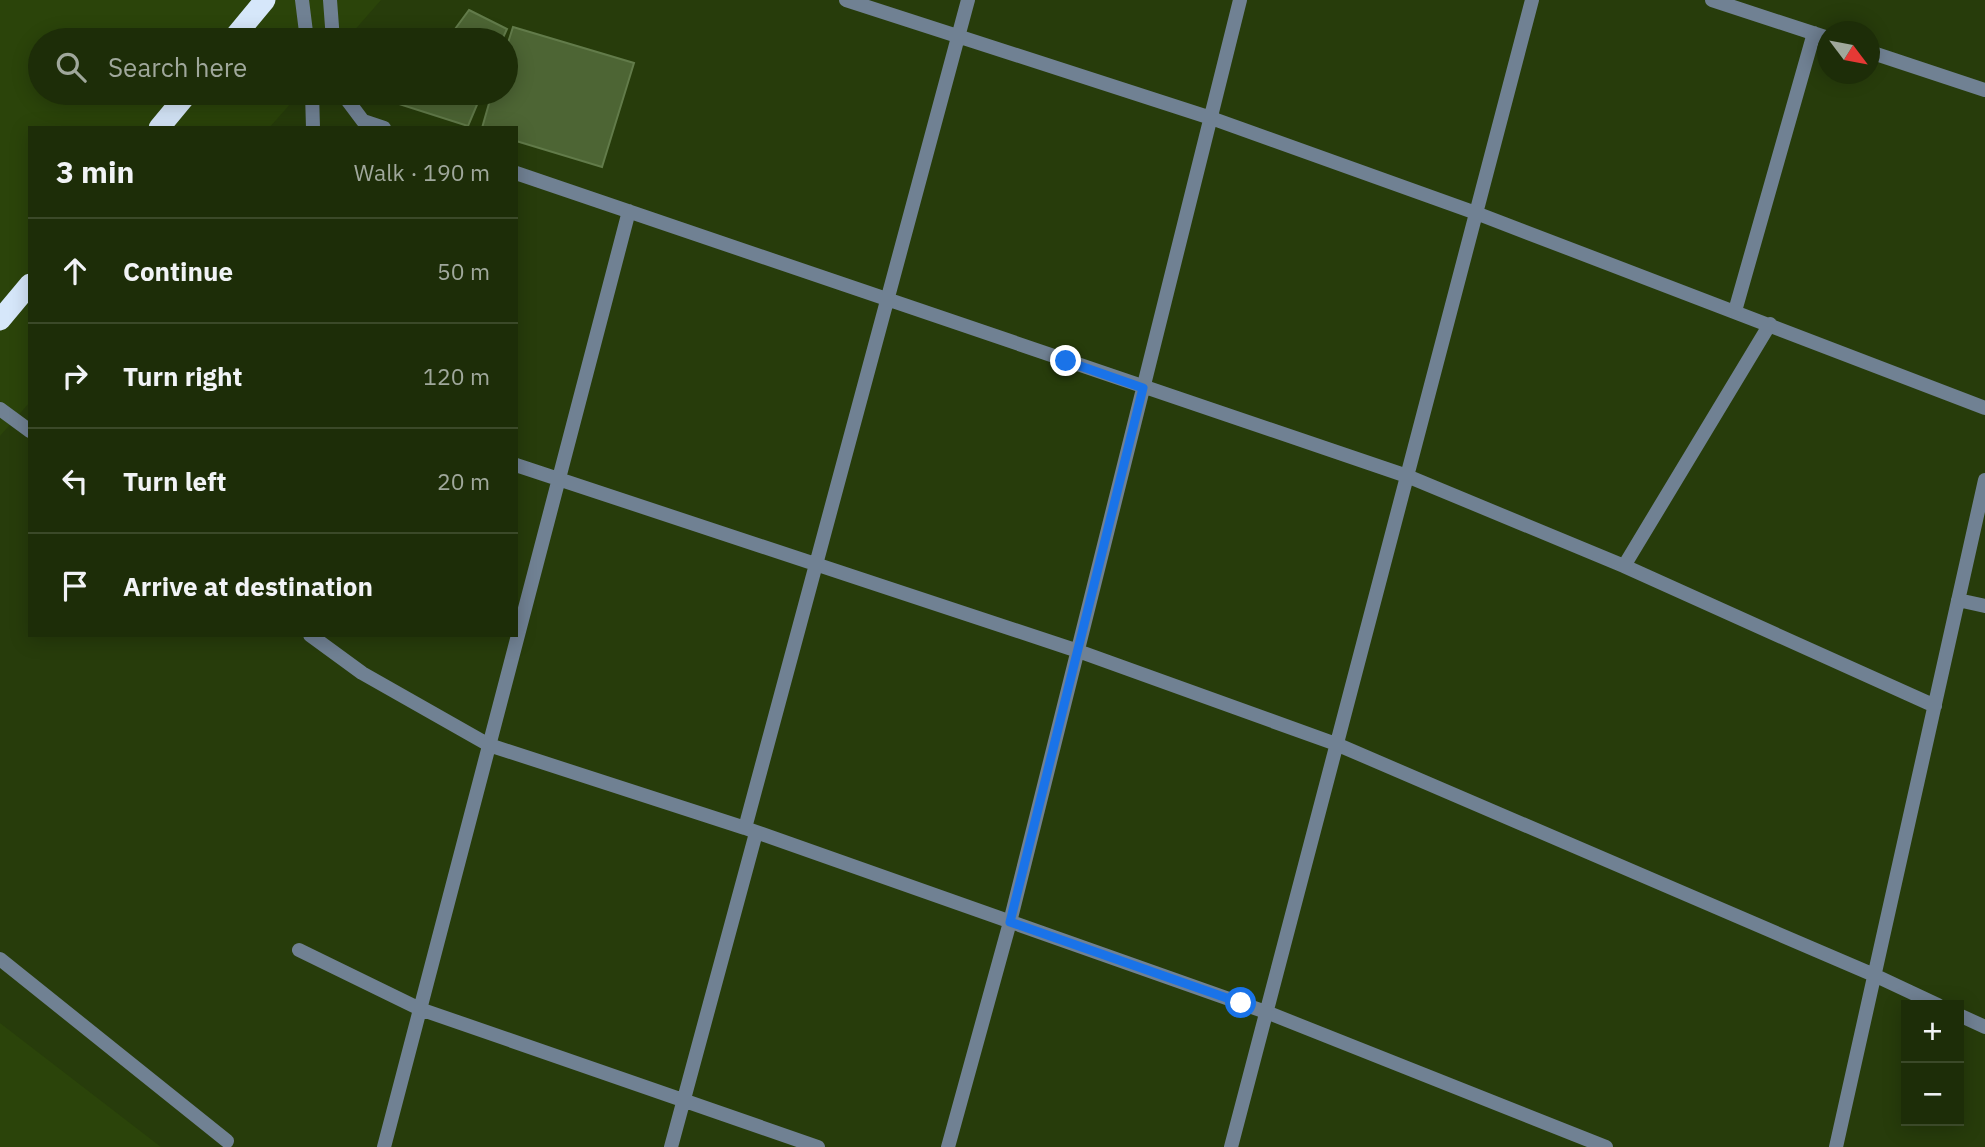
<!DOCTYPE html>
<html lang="en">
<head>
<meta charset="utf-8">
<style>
  :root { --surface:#1d2d08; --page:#253512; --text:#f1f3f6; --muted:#a0a89c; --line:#3b4929 }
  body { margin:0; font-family:"IBM Plex Sans",sans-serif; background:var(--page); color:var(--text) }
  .controls { position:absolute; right:21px; bottom:21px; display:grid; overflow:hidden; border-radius:0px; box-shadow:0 4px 18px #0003 }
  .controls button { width:63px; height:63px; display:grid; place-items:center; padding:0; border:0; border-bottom:2px solid var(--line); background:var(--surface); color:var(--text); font:35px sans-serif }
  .compass { position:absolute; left:1817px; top:21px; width:63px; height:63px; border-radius:50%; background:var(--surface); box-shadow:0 4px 18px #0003; rotate:122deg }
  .stop { position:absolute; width:21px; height:21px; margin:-16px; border:5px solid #1a73e8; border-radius:50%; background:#fff }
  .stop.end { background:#1a73e8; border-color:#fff; box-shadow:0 2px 7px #0008 }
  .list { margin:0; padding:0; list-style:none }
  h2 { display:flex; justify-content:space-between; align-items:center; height:91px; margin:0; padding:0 28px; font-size:30px }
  h2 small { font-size:23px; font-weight:400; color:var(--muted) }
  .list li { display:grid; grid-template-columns:46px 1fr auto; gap:21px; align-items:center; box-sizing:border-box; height:105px; padding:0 28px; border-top:2px solid var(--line) }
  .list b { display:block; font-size:26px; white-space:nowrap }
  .list em { font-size:23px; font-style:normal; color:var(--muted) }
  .icon { flex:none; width:38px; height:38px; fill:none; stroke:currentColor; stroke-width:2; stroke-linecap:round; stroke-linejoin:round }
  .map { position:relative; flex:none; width:1985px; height:1147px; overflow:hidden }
  .search { position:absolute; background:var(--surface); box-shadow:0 4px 18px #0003; left:28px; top:28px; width:490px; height:77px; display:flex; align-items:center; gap:18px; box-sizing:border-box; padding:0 24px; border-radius:38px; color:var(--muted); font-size:26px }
  .panel { position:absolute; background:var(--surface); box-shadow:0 4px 18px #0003; left:28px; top:126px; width:490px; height:511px; border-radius:0px }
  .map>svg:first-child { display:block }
</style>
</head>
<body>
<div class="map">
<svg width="1985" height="1147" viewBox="0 0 1985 1147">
  <rect width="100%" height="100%" fill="#273c0b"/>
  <path fill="#2b440a" d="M0,0H381L346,40H40V93H300L269,128H30V402L0,436Z
    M0,1023L161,1147H0Z"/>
  <path fill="#4d6534" stroke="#627b4a" stroke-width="2" d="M469,10L507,29L502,40H447Z
    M513,27L634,63L602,167L516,141V128H482L492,93H506V49Z
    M407,93H482L468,126L399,104Z"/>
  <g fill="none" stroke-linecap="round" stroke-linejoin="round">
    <path stroke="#708193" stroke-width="14" d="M302,0L307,40
      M312,93L313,128"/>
    <path stroke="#708193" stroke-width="14" d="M330,0L333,40
      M846,0L1211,118L1476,213L1985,408
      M1712,0L1828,38
      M1870,52L1985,90
      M342,93L363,121L384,128
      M516,173L1407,476L1624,566L1935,706
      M1735,311L1814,33
      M0,409L30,431
      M516,465L1078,651L1336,744L1874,975L1938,1005
      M1624,566L1770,324
      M1958,600L1985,606
      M310,635L362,673L489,745L745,828L1266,1012L1606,1147
      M745,828L968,0
      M299,950L420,1009L818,1147
      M0,959L227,1141
      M1959,1015L1985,1027
      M384,1147L629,211
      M671,1147L756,833
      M948,1147L1010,922L1240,0
      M1231,1147L1532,0
      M1836,1147L1985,480"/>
    <path stroke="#d6e7fa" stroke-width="21" d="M232,40L265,0
      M159,128L188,93
      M0,320L30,284"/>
  </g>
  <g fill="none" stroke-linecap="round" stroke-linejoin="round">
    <path stroke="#1a73e8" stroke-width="9" d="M1066,361L1143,388L1010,922L1241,1003"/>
  </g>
</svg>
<div class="controls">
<button>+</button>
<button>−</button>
</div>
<svg class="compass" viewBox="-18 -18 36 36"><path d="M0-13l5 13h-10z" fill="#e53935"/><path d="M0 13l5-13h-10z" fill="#a0a89c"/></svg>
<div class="stop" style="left:1241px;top:1003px"></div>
<div class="stop end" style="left:1066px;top:361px"></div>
<div class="search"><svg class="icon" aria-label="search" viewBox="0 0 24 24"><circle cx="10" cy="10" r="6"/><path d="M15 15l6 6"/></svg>Search here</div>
<section class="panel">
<h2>3 min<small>Walk · 190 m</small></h2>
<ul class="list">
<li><svg class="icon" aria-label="ahead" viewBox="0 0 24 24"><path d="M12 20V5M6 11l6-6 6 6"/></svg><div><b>Continue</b></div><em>50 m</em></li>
<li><svg class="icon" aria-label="right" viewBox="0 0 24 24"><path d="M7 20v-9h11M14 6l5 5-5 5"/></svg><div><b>Turn right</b></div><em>120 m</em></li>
<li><svg class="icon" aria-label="left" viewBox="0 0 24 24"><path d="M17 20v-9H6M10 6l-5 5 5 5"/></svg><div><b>Turn left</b></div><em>20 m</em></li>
<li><svg class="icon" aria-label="arrive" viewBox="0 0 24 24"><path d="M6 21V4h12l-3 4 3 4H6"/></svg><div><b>Arrive at destination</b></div></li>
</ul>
</section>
</div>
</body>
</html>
